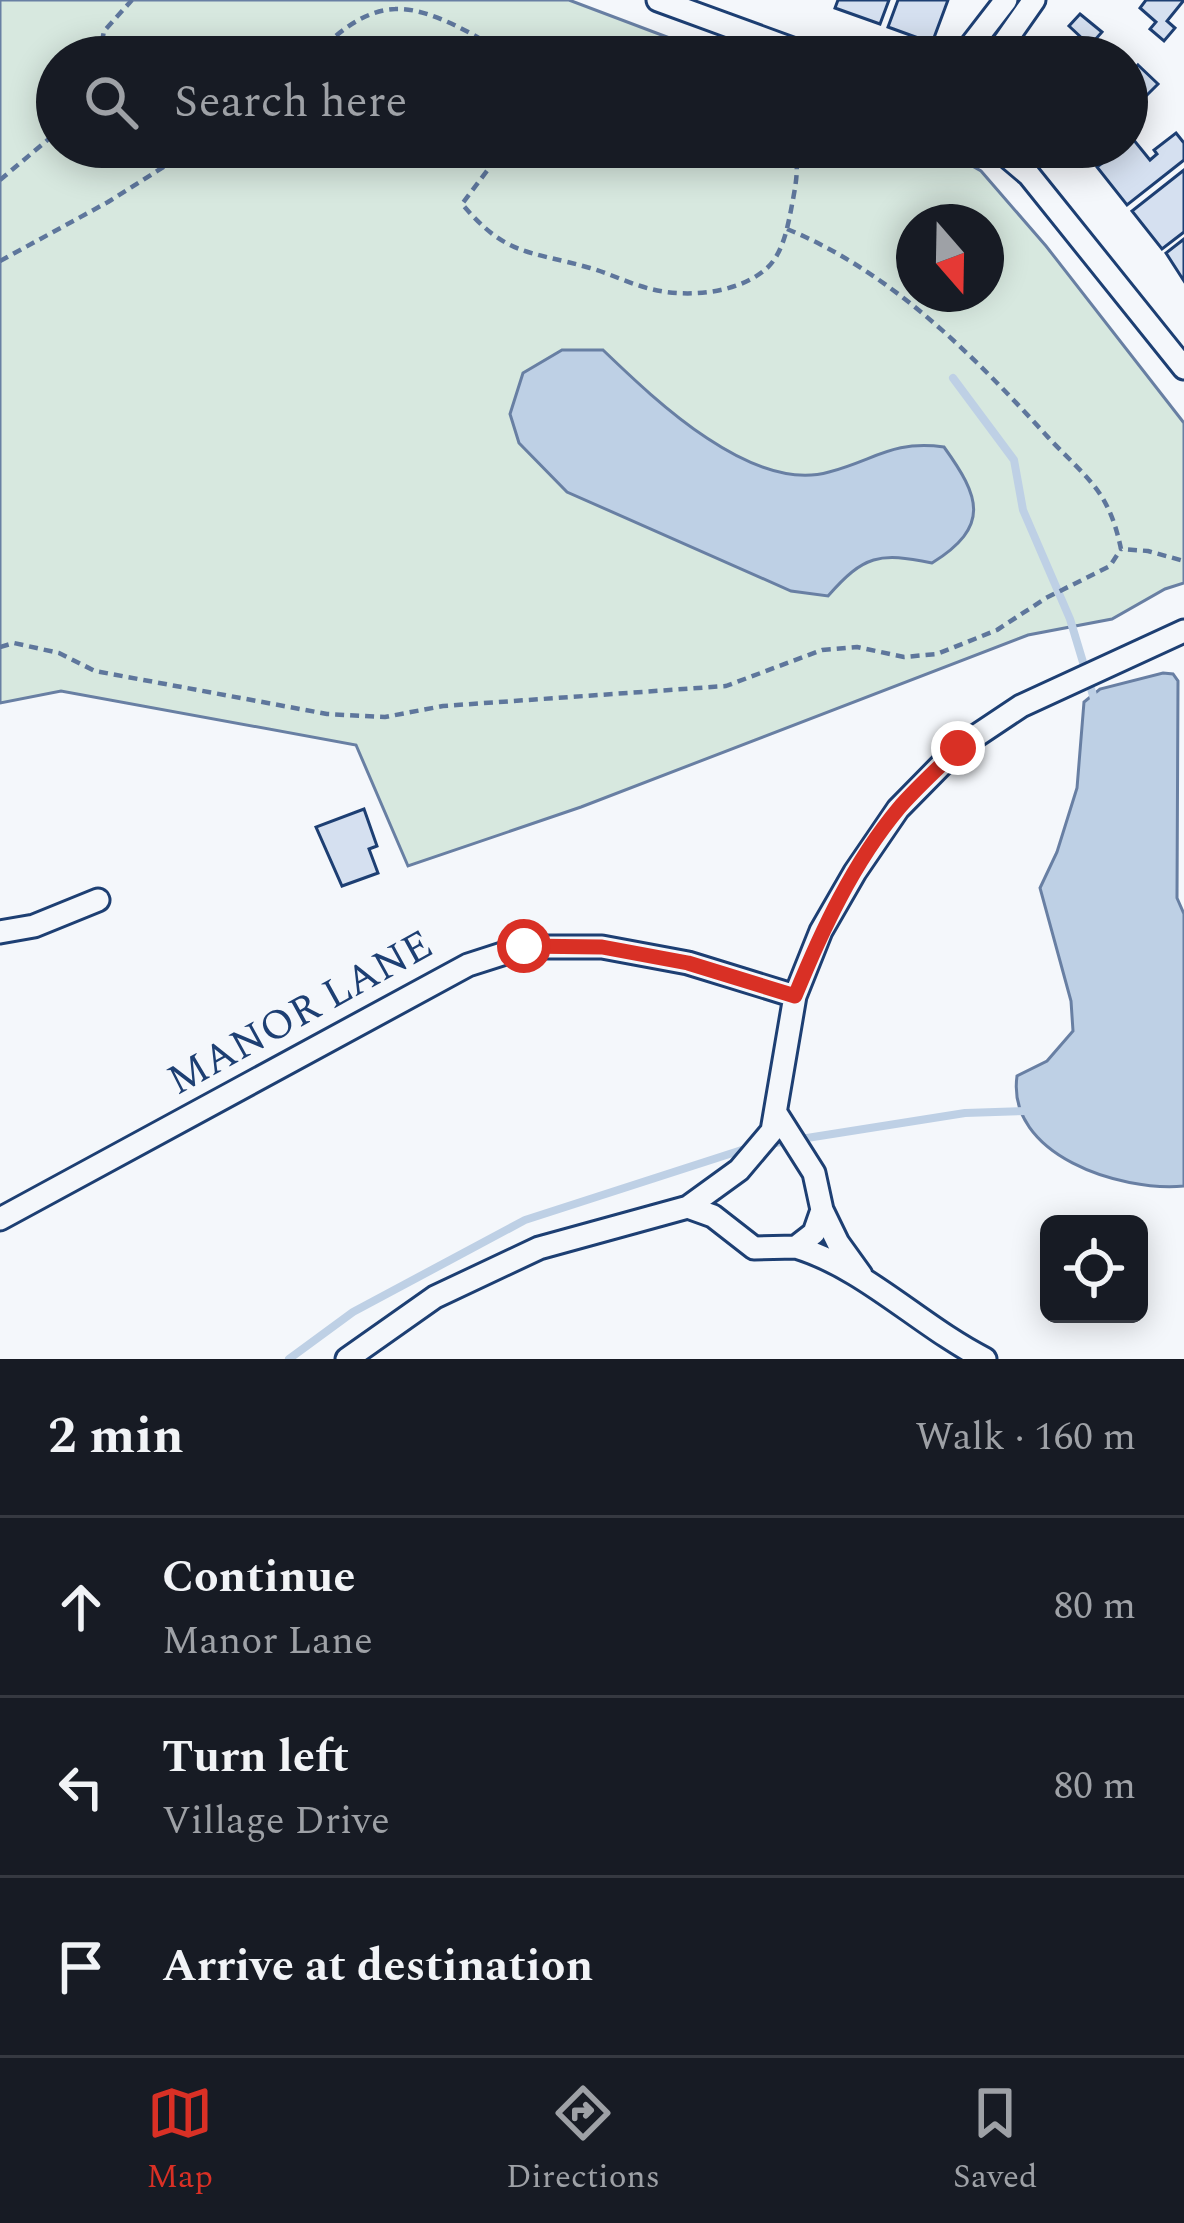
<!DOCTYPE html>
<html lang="en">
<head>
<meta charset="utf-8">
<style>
  :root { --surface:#171b24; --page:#242831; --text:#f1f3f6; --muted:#9ea1a6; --line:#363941; --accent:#d93025 }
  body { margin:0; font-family:Spectral,serif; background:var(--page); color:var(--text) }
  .controls { position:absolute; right:36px; bottom:36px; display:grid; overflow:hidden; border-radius:18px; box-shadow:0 6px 30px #0003 }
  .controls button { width:108px; height:108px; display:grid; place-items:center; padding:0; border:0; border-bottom:3px solid var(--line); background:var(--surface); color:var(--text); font:60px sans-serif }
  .compass { position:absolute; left:896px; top:204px; width:108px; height:108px; border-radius:50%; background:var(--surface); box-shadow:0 6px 30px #0003; rotate:160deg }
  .stop { position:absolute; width:36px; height:36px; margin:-27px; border:9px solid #d93025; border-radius:50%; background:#fff }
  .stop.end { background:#d93025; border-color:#fff; box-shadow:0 3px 12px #0008 }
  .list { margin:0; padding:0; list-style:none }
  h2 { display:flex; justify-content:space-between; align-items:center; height:156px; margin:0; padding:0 48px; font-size:51px }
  h2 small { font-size:39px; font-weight:400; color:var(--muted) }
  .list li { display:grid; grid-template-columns:78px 1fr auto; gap:36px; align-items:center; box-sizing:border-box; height:180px; padding:0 48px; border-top:3px solid var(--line) }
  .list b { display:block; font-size:45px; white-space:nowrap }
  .list p { margin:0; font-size:39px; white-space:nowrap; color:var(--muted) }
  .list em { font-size:39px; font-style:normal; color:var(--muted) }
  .icon { flex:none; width:66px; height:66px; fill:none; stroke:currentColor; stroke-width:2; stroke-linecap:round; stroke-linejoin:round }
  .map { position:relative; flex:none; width:1184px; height:1359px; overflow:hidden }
  .search { position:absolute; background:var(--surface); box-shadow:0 6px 30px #0003; left:36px; right:36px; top:36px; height:132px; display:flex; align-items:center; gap:30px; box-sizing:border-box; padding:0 42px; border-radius:66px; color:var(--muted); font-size:45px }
  .sheet { height:696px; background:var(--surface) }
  nav { display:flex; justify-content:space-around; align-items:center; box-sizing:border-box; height:168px; border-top:3px solid var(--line); background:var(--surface); font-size:33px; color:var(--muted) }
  nav a { display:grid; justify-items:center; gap:6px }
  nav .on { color:var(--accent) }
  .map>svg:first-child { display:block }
</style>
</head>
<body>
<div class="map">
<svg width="1184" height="1359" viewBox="0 0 1184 1359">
  <rect width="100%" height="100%" fill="#f4f7fb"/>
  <path fill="#d7e8df" stroke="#687fa3" stroke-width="3" fill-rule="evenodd" d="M0,0H569L720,57H57V147H939L981,171L1046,246L1184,423V583L1165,589L1112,619L1028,635L581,807L408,866L356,745L61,691L0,703ZM914,222H986V294H914Z"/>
  <path fill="#bed0e5" stroke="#687fa3" stroke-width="3" d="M562,350H603C654,399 752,494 829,472C875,460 892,440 944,447C980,497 991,526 932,563C879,552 864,555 828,596L791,591L567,492L519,443L510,414L523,373Z
    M1163,673L1173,674L1178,681L1177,898L1184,914V1186C1120,1192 1006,1155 1017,1076L1047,1061L1073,1031L1071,1001L1040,888L1057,852L1077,788L1084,702L1100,689Z"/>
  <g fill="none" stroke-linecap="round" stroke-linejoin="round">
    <path stroke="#bed0e5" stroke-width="8" d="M953,378L1014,460L1023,510L1070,619L1095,702
      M769,1144L965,1113L1027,1111
      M289,1359L353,1312L525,1220L748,1148"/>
  </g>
  <path fill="#d5e0f0" stroke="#1d3f73" stroke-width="3" d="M838,0H889L880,24L835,8Z
    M898,0H948L932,43L888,27Z
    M1146,0H1184L1167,21L1175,28L1164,41L1150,29L1156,22L1140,8Z
    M1080,14L1102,32L1094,41L1109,57H1070L1085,41L1069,26Z
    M1052,44L1067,57H1040Z
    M1138,65L1158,84L1147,95L1133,82L1127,89V71L1130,74Z
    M1176,133L1184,143V160L1127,205L1097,167L1133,139L1150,160L1157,154L1154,150Z
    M1184,170V232L1162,249L1132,211Z
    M1184,239V281L1166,253Z
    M364,809L377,846L369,849L378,873L342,886L316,827Z"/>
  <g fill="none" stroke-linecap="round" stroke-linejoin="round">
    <g stroke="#1d3f73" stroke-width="27">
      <path id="minor" d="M658,0L814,57
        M962,57L1006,0
        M994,57L1034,0
        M996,147L1029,175L1184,368
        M0,932L34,926L98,900
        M688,1207L713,1216L754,1248L796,1247L814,1233L822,1210L814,1173L776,1113
        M822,1210L838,1243L861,1275
        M0,1219L468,965L524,947H602L688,963L795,996
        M796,1247C865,1268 920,1326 985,1359
        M347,1359L435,1297L539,1248L688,1207L739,1170L772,1131L795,996L821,931L855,872L898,809L958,748L1021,706L1184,631"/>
    </g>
    <path stroke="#5e769c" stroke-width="4.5" stroke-dasharray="9 6" stroke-linecap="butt" d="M99,57L104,31L132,0
      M315,57C333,35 364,10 395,9C430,7 481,38 509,57
      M505,147L462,204C507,257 528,250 590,268C611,274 630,284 651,289C686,298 737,294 766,269C782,255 787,230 791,210C795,188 800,169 794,147
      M0,180L57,132
      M787,229C890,271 973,355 1046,435C1064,455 1088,475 1102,497C1112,514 1117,530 1121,549L1148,551L1184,561
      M0,261L108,202L195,147
      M0,647L14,643L59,653L95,671L327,714L385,717L443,706L726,686L822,650L857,647L904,657L937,654L997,630L1046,598L1110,566L1121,549"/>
    <use href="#minor" stroke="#f4f7fb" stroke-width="21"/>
  </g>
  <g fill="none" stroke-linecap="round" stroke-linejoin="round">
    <path stroke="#d93025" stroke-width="15" d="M524,946L602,947L688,963L795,996C822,930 853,863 899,808C917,787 939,768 958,748"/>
  </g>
  <g text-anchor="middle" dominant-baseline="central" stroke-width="9" stroke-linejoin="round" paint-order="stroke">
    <g font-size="42" fill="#1d3f73" stroke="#f4f7fb">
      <text transform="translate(300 1013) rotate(-29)">MANOR LANE</text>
    </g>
  </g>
</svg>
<div class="controls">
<button><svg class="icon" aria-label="locate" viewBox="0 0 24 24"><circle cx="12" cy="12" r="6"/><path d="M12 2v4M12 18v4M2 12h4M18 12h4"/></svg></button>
</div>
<svg class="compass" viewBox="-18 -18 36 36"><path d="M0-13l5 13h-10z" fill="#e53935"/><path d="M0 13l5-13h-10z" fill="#9ea1a6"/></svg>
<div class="stop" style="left:524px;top:946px"></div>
<div class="stop end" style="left:958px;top:748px"></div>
<div class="search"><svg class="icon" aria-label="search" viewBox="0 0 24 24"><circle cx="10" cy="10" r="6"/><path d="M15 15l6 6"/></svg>Search here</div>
</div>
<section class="sheet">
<h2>2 min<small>Walk · 160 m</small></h2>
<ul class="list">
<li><svg class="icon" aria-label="ahead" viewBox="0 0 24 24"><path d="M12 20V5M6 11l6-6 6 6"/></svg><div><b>Continue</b><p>Manor Lane</p></div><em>80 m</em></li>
<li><svg class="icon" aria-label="left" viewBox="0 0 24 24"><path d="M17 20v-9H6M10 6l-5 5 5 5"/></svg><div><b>Turn left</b><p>Village Drive</p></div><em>80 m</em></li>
<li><svg class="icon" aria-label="arrive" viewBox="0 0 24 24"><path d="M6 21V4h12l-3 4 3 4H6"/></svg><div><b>Arrive at destination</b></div></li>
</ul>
</section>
<nav>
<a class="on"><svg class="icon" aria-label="map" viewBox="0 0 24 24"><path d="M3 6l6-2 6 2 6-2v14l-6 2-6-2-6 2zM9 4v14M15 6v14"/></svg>Map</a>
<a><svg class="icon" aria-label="directions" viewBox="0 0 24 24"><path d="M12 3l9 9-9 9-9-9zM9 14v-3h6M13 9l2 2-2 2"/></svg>Directions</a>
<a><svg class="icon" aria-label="saved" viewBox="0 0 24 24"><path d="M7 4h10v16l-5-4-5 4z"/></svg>Saved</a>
</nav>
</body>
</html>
